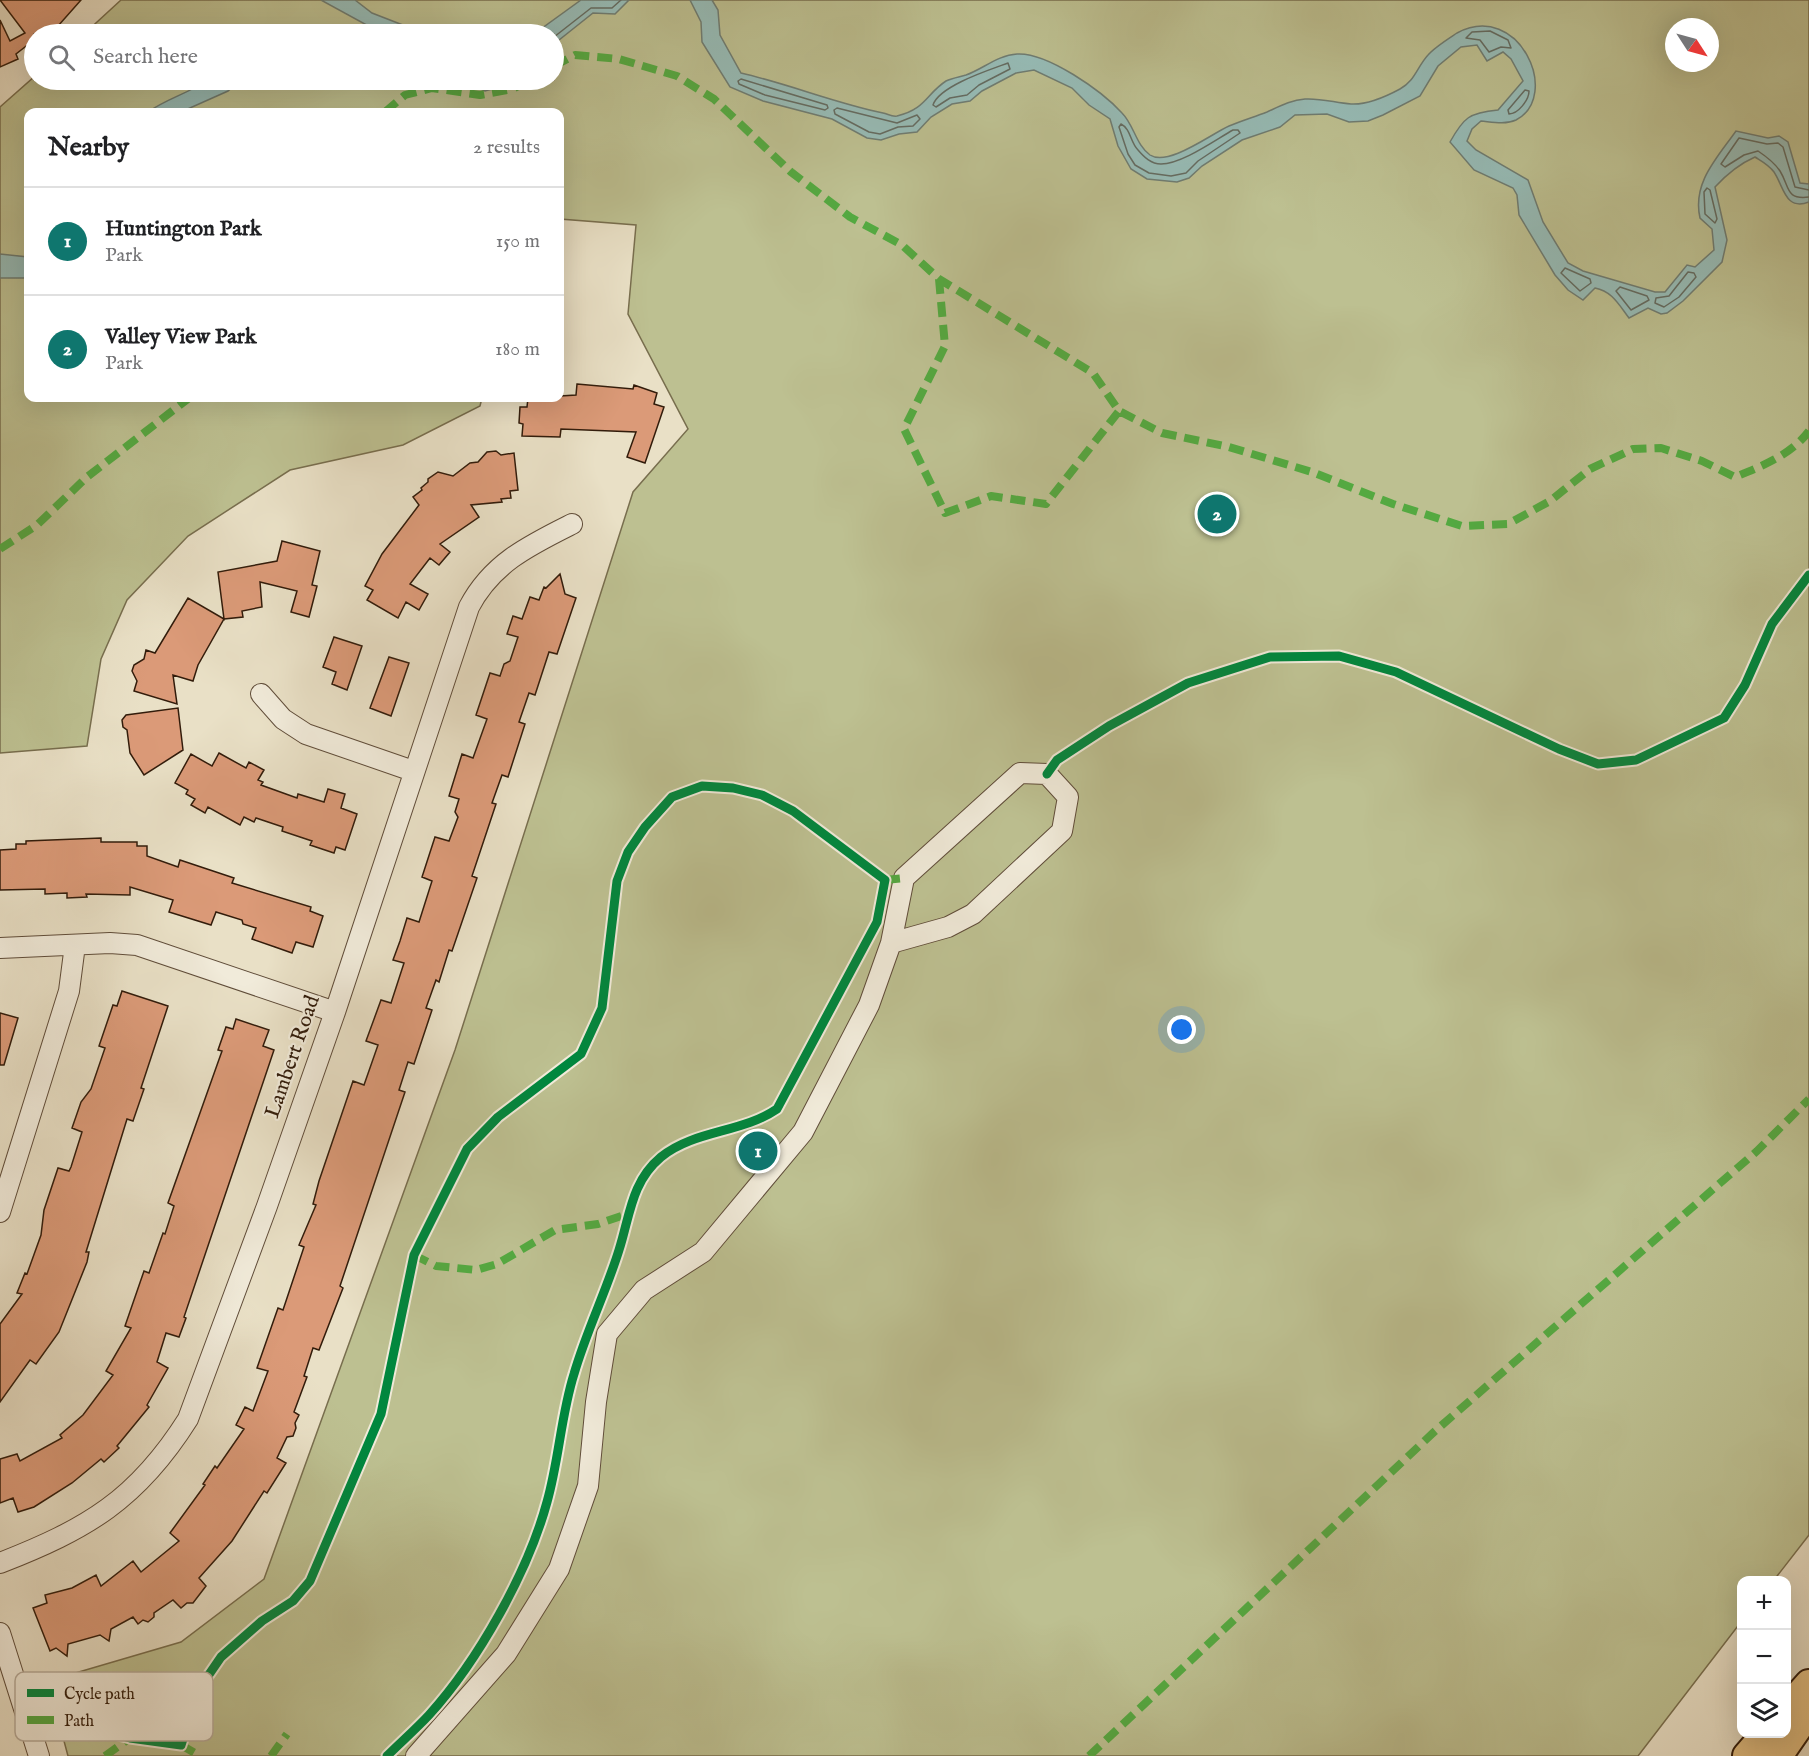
<!DOCTYPE html>
<html lang="en">
<head>
<meta charset="utf-8">
<style>
  :root { --surface:#fff; --page:#f2f2f2; --text:#202124; --muted:#757577; --line:#e0e0e0; --accent:#0f766e }
  body { margin:0; font-family:"IM FELL English",serif; background:var(--page); color:var(--text) }
  .controls { position:absolute; right:18px; bottom:18px; display:grid; overflow:hidden; border-radius:12px; box-shadow:0 6px 24px #0002 }
  .controls button { width:54px; height:54px; display:grid; place-items:center; padding:0; border:0; border-bottom:2px solid var(--line); background:var(--surface); color:var(--text); font:30px sans-serif }
  .compass { position:absolute; left:1665px; top:18px; width:54px; height:54px; border-radius:50%; background:var(--surface); box-shadow:0 6px 24px #0002; rotate:126deg }
  .you { position:absolute; left:1182px; top:1030px; width:21px; height:21px; margin:-15px; border:4px solid #fff; border-radius:50%; background:#1a73e8; box-shadow:0 0 0 9px #1a73e833 }
  .badge { display:grid; place-items:center; width:39px; height:39px; border-radius:50%; background:var(--accent); color:#fff; font-size:20px; font-weight:700 }
  .pin { position:absolute; translate:-50% -50%; border:3px solid #fff; box-shadow:0 2px 6px #0006 }
  .list { margin:0; padding:0; list-style:none }
  h2 { display:flex; justify-content:space-between; align-items:center; height:78px; margin:0; padding:0 24px; font-size:26px }
  h2 small { font-size:20px; font-weight:400; color:var(--muted) }
  .list li { display:grid; grid-template-columns:39px 1fr auto; gap:18px; align-items:center; box-sizing:border-box; height:108px; padding:0 24px; border-top:2px solid var(--line) }
  .list b { display:block; font-size:22px; white-space:nowrap }
  .list p { margin:0; font-size:20px; white-space:nowrap; color:var(--muted) }
  .list em { font-size:20px; font-style:normal; color:var(--muted) }
  .icon { flex:none; width:33px; height:33px; fill:none; stroke:currentColor; stroke-width:2; stroke-linecap:round; stroke-linejoin:round }
  .map { position:relative; flex:none; width:1809px; height:1756px; overflow:hidden }
  .search { position:absolute; background:var(--surface); box-shadow:0 6px 24px #0002; left:24px; top:24px; width:540px; height:66px; display:flex; align-items:center; gap:15px; box-sizing:border-box; padding:0 21px; border-radius:33px; color:var(--muted); font-size:22px }
  .panel { position:absolute; background:var(--surface); box-shadow:0 6px 24px #0002; left:24px; top:108px; width:540px; height:294px; border-radius:12px }
  .map>svg:first-child { display:block }
</style>
</head>
<body>
<div class="map">
<svg width="1809" height="1756" viewBox="0 0 1809 1756">
  <rect width="100%" height="100%" fill="#e9e0c6"/>
  <filter id="stains"><feTurbulence type="fractalNoise" baseFrequency=".00333" numOctaves="4"/><feColorMatrix values="0 0 0 0 .2 0 0 0 0 .09 0 0 0 0 .02 0 0 0 .5 -.17"/></filter>
  <radialGradient id="worn" r=".72"><stop offset=".6" stop-color="#630" stop-opacity="0"/><stop offset="1" stop-color="#630" stop-opacity=".3"/></radialGradient>
  <path fill="#bdc091" stroke="#786e4e" stroke-width="1.5" fill-rule="evenodd" d="M121,0H1809V1535L1774,1580H1742L1741,1622L1638,1756H68L48,1681L181,1642L264,1579L455,1050L633,492L688,429L628,314L636,225L560,219V112H28V398H482L480,406L403,445L290,470L188,536L127,600L101,659L87,746L0,753V107L34,77V80H554V34H84ZM1674,27H1710V63H1674Z"/>
  <path fill="#97bdb8" stroke="#6f7d73" stroke-width="1.5" d="M321,0H355L372,13L426,34H383Z
    M581,0H629L615,14L593,13L554,44V34H534Z
    M690,0H712L718,10L720,35L741,73C789,84 835,103 883,113C888,114 892,117 897,116C926,109 926,94 946,81C952,78 959,77 966,75C983,69 998,55 1017,54C1047,52 1102,91 1122,113C1134,125 1136,145 1150,155C1168,167 1211,134 1229,126C1241,121 1254,117 1267,112C1280,106 1291,100 1305,99C1321,98 1336,103 1351,104C1366,105 1387,96 1400,89C1415,81 1417,67 1428,55C1435,47 1448,39 1457,33C1519,0 1562,96 1516,120C1505,125 1492,122 1481,121L1472,129L1467,141L1476,150L1528,180L1543,222L1568,263L1583,271L1655,292H1665L1687,265L1695,267L1714,250L1712,229L1700,218C1692,183 1717,158 1736,131L1768,138L1779,136L1788,142L1800,183L1809,184V202C1785,211 1784,187 1774,172C1769,165 1763,162 1755,157C1739,164 1727,174 1715,187L1727,240L1722,262L1683,301L1667,313L1661,314L1648,308L1629,318C1619,305 1612,291 1595,288L1583,300L1568,290L1555,275L1519,215L1517,195L1513,188L1474,170L1450,142C1464,117 1469,113 1498,110L1523,81L1511,59L1503,52L1487,61L1477,45L1461,47L1438,66L1420,96L1383,115L1368,121L1349,122L1327,114L1295,115L1280,127L1242,140L1202,166L1189,178L1177,182L1147,179L1131,169L1118,146L1110,119L1089,105L1072,88L1034,70L1016,73L982,91L970,101L952,104L931,117L917,132L899,134L881,140L867,138L832,119L763,101L730,87L702,42L701,22Z
    M208,80H240L228,91L181,112H148C166,99 189,93 208,80Z
    M462,80H519L515,83L485,91Z
    M0,254L28,257V278H0Z"/>
  <g fill="none" stroke-linecap="round" stroke-linejoin="round">
    <path stroke="#646c62" stroke-width="1.5" d="M1490,31L1508,40L1511,48L1501,47L1489,52L1480,40L1466,38L1472,32Z
      M554,37L591,8H612L621,0
      M1008,63L1010,69L979,85L967,95L950,98L936,107L933,105C939,86 989,70 1008,63Z
      M741,79L827,105L828,108L825,110L765,95L739,84L738,81Z
      M1525,90L1529,91C1529,100 1518,114 1509,114L1508,110Z
      M837,108L897,123L917,115L920,119L913,126L898,127L880,134L869,132L835,114L834,110Z
      M1121,124C1131,129 1130,142 1138,150C1144,157 1151,164 1161,164C1182,164 1215,140 1233,130H1238L1240,133L1198,161L1186,173L1171,176L1149,173L1135,165L1128,154L1119,127Z
      M1707,188L1710,190L1717,219L1715,223L1705,214L1704,192Z
      M1809,190L1795,187L1783,147L1778,143L1767,144L1739,138L1721,164L1725,167L1744,155L1758,151C1767,157 1774,162 1780,171C1790,187 1785,200 1809,197
      M1565,268L1590,279L1591,283L1580,291L1561,273Z
      M1688,272L1694,273L1696,277L1679,297L1664,307L1655,303L1656,298L1669,296Z
      M1620,287L1647,296L1649,300L1631,310L1616,291Z"/>
  </g>
  <path fill="#db9a78" stroke="#321c0b" stroke-width="1.5" d="M0,0H81L58,26L50,33L48,30L42,34H34V40L16,54L18,59L0,67V20L10,41L25,33Z
    M577,384L633,389L634,385L657,393L654,404L664,407L645,463L627,457L636,432L561,429L560,437L522,436L523,424L519,423L520,407H527L528,398L576,395Z
    M496,451L501,455L514,453L518,490L510,491L511,498L501,499L502,502L471,505L479,517L440,544L450,552L439,565L430,558L410,584L428,594L419,610L406,602L398,618L367,600L373,590L365,586L382,554L419,505L413,497L422,490L421,488L428,482V479L438,472L453,476L470,463L478,462L487,452Z
    M282,541L320,551L312,585L317,586L309,617L291,612L297,591L260,582L262,607L242,611L243,617L224,619L198,665L193,681L173,675L177,704L134,691L137,681L132,671L134,665L144,659L146,650L155,653L188,598L224,619L218,572L277,561Z
    M560,574L565,594L576,598L557,654L549,652L535,695L529,693L519,722L525,724L508,777L502,775L492,803L496,804L472,876L477,878L452,951L449,950L439,982L436,980L426,1008L432,1010L414,1064L408,1062L399,1090L405,1092L340,1286L343,1288L319,1350L313,1348L304,1376L307,1377L294,1412L299,1415L295,1423L296,1428L293,1436L287,1437L277,1458L286,1463L267,1493L264,1491L232,1541L199,1578L206,1586L193,1603H187L181,1608L173,1600L154,1613V1617L148,1622L143,1620L138,1624L133,1617L111,1629L109,1641L100,1635L68,1644L67,1656L56,1648L50,1651L33,1608L47,1603L45,1595L72,1588L96,1575L101,1586L133,1561L141,1572L179,1541L170,1533L205,1485L203,1484L215,1466L217,1468L244,1429L236,1425L245,1407L253,1411L268,1371L257,1368L278,1308L283,1310L304,1247L299,1245L316,1205L313,1204L319,1181L353,1081L364,1085L378,1045L366,1041L381,1000L391,1003L404,963L393,960L400,941L407,918L419,922L432,881L422,877L435,837L449,841L458,817L455,812L459,799L449,796L462,754L473,758L487,719L476,715L490,673L500,676L504,664L510,661L518,637L507,634L513,616L522,619L530,597L539,600L544,587L546,588Z
    M334,637L362,646L347,690L332,684L336,672L323,667Z
    M389,657L409,663L391,716L370,708Z
    M178,708L183,750L144,775L130,753L127,730L123,727L122,720L126,715Z
    M219,753L246,768L249,762L264,770L258,780L263,782L261,785L297,798L298,794L324,802L328,789L345,794L341,808L357,814L345,850L336,847L334,853L310,845L312,841L282,831L283,827L256,818L254,822L244,817L240,825L208,807L205,813L191,805L195,799L186,794L188,790L175,783L191,754L212,766Z
    M101,838V842H137V846H147V856L178,867L180,860L234,878L232,883L311,907L310,911L323,916L313,947L296,942L292,953L275,947L252,939L256,928L243,924L242,920L216,912L211,925L169,912L173,900L130,887V895L86,894L87,897L67,898V893L45,894V889L0,890V850L16,849V844H26V841Z
    M122,991L168,1006L141,1088L144,1089L133,1121L127,1119L86,1252H89L87,1262L59,1332L36,1364L30,1360L0,1402V1324L22,1294L17,1293L25,1273L27,1274L41,1235L44,1210L58,1168L69,1171L71,1167L82,1132L72,1128L81,1102L91,1089L105,1048L99,1046L113,1005L117,1006Z
    M0,1013L18,1018L4,1065H0Z
    M236,1019L269,1030L263,1046L274,1050L184,1317L186,1318L179,1337L166,1333L157,1362L168,1368L147,1405L149,1407L117,1446L119,1448L104,1462L101,1459L72,1483L34,1507L18,1512L13,1498L0,1503V1459L17,1454L20,1461L62,1438L60,1435L83,1415L113,1375L106,1371L131,1328L125,1326L144,1271L149,1273L163,1233L165,1234L174,1206L168,1203L222,1051L218,1050L226,1027L233,1029Z"/>
  <g fill="none" stroke-linecap="round" stroke-linejoin="round">
    <g stroke="#604d3a" stroke-width="22">
      <path id="minor" d="M261,694L283,719L306,734L413,771
        M0,948L110,943L137,945L335,1012
        M0,1212L69,991L75,945
        M0,1563C87,1529 137,1500 188,1419L267,1206L335,1012L469,607C492,563 530,545 572,524
        M0,1633L39,1756
        M416,1756L506,1654L559,1569L588,1486L596,1402L607,1334L644,1290L703,1252L803,1132L869,1005L891,943L904,878L1020,773L1047,774L1068,797L1062,831L973,914L948,927L891,943"/>
    </g>
    <g stroke="#321c0b" stroke-width="32">
      <path id="highway" d="M1786,1710L1809,1684
        M1747,1756L1766,1734
        M1778,1756L1809,1711"/>
    </g>
    <use href="#minor" stroke="#f1ebda" stroke-width="20"/>
    <use href="#highway" stroke="#e4c083" stroke-width="28"/>
    <path stroke="#54a941" stroke-width="8" stroke-dasharray="15 8" stroke-linecap="butt" d="M554,66L575,55L619,59L677,76L714,99L791,172L850,217L902,245L939,279L1093,373L1119,411L1162,433L1229,447L1312,472L1393,504L1462,526L1508,524L1550,501L1590,469L1633,449L1661,448L1702,461L1735,477C1762,466 1791,455 1809,431
      M385,112L405,95L432,88L480,95L513,89L529,80
      M939,279L945,346L904,429L945,513L991,496L1046,504L1119,411
      M0,549L37,525L87,477L189,398
      M885,880L904,878
      M414,1255L436,1266L476,1270L497,1264L555,1230L598,1224L627,1214
      M181,1745L200,1756
      M105,1756L130,1738
      M271,1756L287,1734
      M1089,1756L1434,1432L1757,1151L1809,1099"/>
    <g stroke="#f1ebda" stroke-width="13">
      <path id="cycleway" d="M1047,774L1057,760L1109,726L1188,683L1270,657L1339,656L1396,672L1559,749L1598,764L1636,760L1724,718L1745,685L1772,624L1809,575
        M26,1711L130,1738L181,1745L199,1689L221,1657L262,1621L293,1601L310,1581L381,1414L414,1255L467,1149L498,1117L581,1054L602,1008L617,881L628,852L645,827L672,797L702,786L733,788L762,795L793,811L885,880
        M387,1756C401,1742 416,1729 429,1715C478,1661 528,1572 547,1502C559,1460 561,1415 574,1374C586,1332 606,1292 619,1250C630,1216 631,1182 661,1157C694,1130 742,1133 777,1109L877,922L885,880"/>
    </g>
    <use href="#cycleway" stroke="#00873e" stroke-width="9"/>
  </g>
  <g text-anchor="middle" dominant-baseline="central" stroke-width="4.5" stroke-linejoin="round" paint-order="stroke">
    <g font-size="21" fill="#321c0b" stroke="#f1ebda">
      <text transform="translate(293 1057) rotate(-71)">Lambert Road</text>
    </g>
  </g>
  <rect x="15" y="1672" width="198" height="69" rx="9" fill="#f1ebda" stroke="#b8ad9c" stroke-width="1.5"/>
  <rect x="27" y="1689" width="27" height="8" fill="#00873e"/>
  <rect x="27" y="1716" width="27" height="8" fill="#54a941"/>
  <g font-size="16" fill="#321c0b">
    <text x="64" y="1699">Cycle path</text>
    <text x="64" y="1726">Path</text>
  </g>
  <rect width="100%" height="100%" filter="url(#stains)"/>
  <rect width="100%" height="100%" fill="url(#worn)"/>
</svg>
<div class="controls">
<button>+</button>
<button>−</button>
<button><svg class="icon" aria-label="layers" viewBox="0 0 24 24"><path d="M12 4l9 5-9 5-9-5zM3 14l9 5 9-5"/></svg></button>
</div>
<svg class="compass" viewBox="-18 -18 36 36"><path d="M0-13l5 13h-10z" fill="#e53935"/><path d="M0 13l5-13h-10z" fill="#757577"/></svg>
<div class="you"></div>
<div class="pin badge" style="left:758px;top:1151px">1</div>
<div class="pin badge" style="left:1217px;top:514px">2</div>
<div class="search"><svg class="icon" aria-label="search" viewBox="0 0 24 24"><circle cx="10" cy="10" r="6"/><path d="M15 15l6 6"/></svg>Search here</div>
<section class="panel">
<h2>Nearby<small>2 results</small></h2>
<ul class="list">
<li><span class="badge">1</span><div><b>Huntington Park</b><p>Park</p></div><em>150 m</em></li>
<li><span class="badge">2</span><div><b>Valley View Park</b><p>Park</p></div><em>180 m</em></li>
</ul>
</section>
</div>
</body>
</html>
